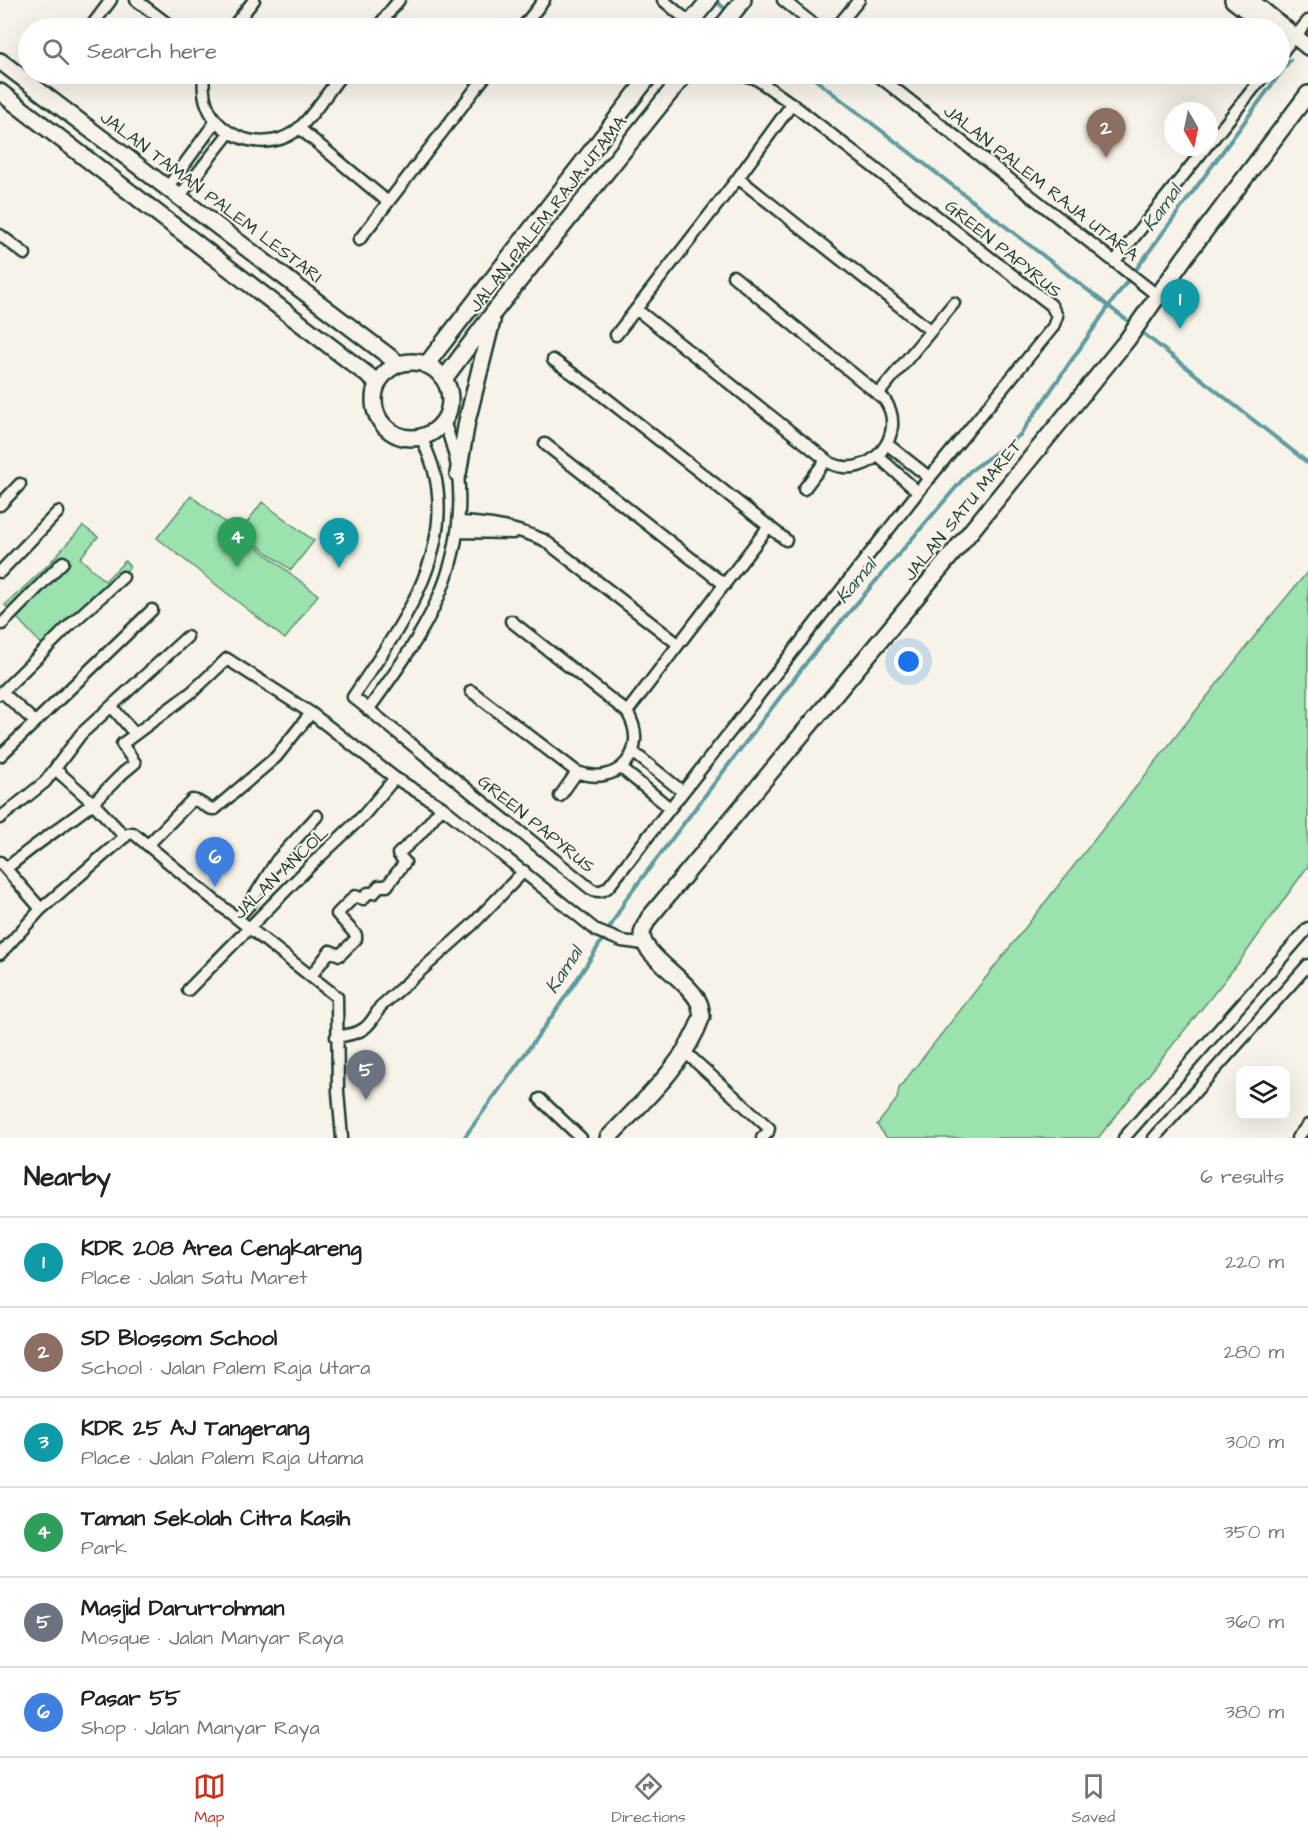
<!DOCTYPE html>
<html lang="en">
<head>
<meta charset="utf-8">
<style>
  :root { --surface:#fff; --page:#f6f6f6; --text:#222; --muted:#767676; --line:#e0e0e0; --accent:#c8321e }
  body { margin:0; font-family:"Architects Daughter",sans-serif; background:var(--page); color:var(--text) }
  .controls { position:absolute; right:18px; bottom:18px; display:grid; overflow:hidden; border-radius:12px; box-shadow:0 6px 24px #0002 }
  .controls button { width:54px; height:54px; display:grid; place-items:center; padding:0; border:0; border-bottom:2px solid var(--line); background:var(--surface); color:var(--text); font:30px sans-serif }
  .compass { position:absolute; left:1164px; top:102px; width:54px; height:54px; border-radius:50%; background:var(--surface); box-shadow:0 6px 24px #0002; rotate:171deg }
  .you { position:absolute; left:909px; top:662px; width:21px; height:21px; margin:-15px; border:4px solid #fff; border-radius:50%; background:#1a73e8; box-shadow:0 0 0 9px #1a73e833 }
  .badge { display:grid; place-items:center; width:39px; height:39px; border-radius:50%; background:var(--accent); color:#fff; font-size:20px; font-weight:700 }
  .pin { position:absolute; translate:-50% -50px; filter:drop-shadow(0 2px 3px #0008) }
  .pin::after { content:''; position:absolute; top:32px; width:21px; height:18px; background:inherit; clip-path:polygon(0 0,100% 0,50% 100%) }
  .list { margin:0; padding:0; list-style:none }
  h2 { display:flex; justify-content:space-between; align-items:center; height:78px; margin:0; padding:0 24px; font-size:26px }
  h2 small { font-size:20px; font-weight:400; color:var(--muted) }
  .list li { display:grid; grid-template-columns:39px 1fr auto; gap:18px; align-items:center; box-sizing:border-box; height:90px; padding:0 24px; border-top:2px solid var(--line) }
  .list b { display:block; font-size:22px; white-space:nowrap }
  .list p { margin:0; font-size:20px; white-space:nowrap; color:var(--muted) }
  .list em { font-size:20px; font-style:normal; color:var(--muted) }
  .icon { flex:none; width:33px; height:33px; fill:none; stroke:currentColor; stroke-width:2; stroke-linecap:round; stroke-linejoin:round }
  .map { position:relative; flex:none; width:1308px; height:1138px; overflow:hidden }
  .search { position:absolute; background:var(--surface); box-shadow:0 6px 24px #0002; left:18px; right:18px; top:18px; height:66px; display:flex; align-items:center; gap:15px; box-sizing:border-box; padding:0 21px; border-radius:33px; color:var(--muted); font-size:22px }
  .sheet { height:618px; background:var(--surface) }
  nav { display:flex; justify-content:space-around; align-items:center; box-sizing:border-box; height:84px; border-top:2px solid var(--line); background:var(--surface); font-size:16px; color:var(--muted) }
  nav a { display:grid; justify-items:center; gap:3px }
  nav .on { color:var(--accent) }
  .map>svg:first-child { display:block }
</style>
</head>
<body>
<div class="map">
<svg width="1308" height="1138" viewBox="0 0 1308 1138">
  <rect width="100%" height="100%" fill="#f7f3e8"/>
  <filter id="ink" filterUnits="userSpaceOnUse"><feTurbulence type="fractalNoise" baseFrequency=".0167" numOctaves="2"/><feDisplacementMap in="SourceGraphic" scale="12" xChannelSelector="R" yChannelSelector="G"/><feConvolveMatrix kernelMatrix="1 2 1 2 8 2 1 2 1" color-interpolation-filters="sRGB"/></filter>
  <g filter="url(#ink)">
    <path fill="#9be2af" stroke="#5d9072" stroke-width="1.5" d="M191,496L318,595L285,639L157,538Z
      M262,502L314,541L291,570L240,532Z
      M83,526L98,537L80,558L105,581L125,561L130,567L44,647L5,605L47,566Z
      M1308,571V866L1240,961L1098,1138H887L877,1125L897,1099L899,1088L1261,628Z"/>
    <g fill="none" stroke-linecap="round" stroke-linejoin="round">
      <path stroke="#5f9b9f" stroke-width="4" d="M714,0L728,11
        M734,16L750,28
        M808,74L1133,325
        M1139,330L1308,463
        M464,1138C520,1060 580,983 626,899L810,658L970,471L1020,435L1109,306L1290,60"/>
      <g stroke="#1f3d34" stroke-width="15">
        <path id="street" d="M136,0L173,28
          M663,0L696,28
          M783,0L818,28
          M90,28L111,0
          M232,28L254,0
          M377,28L399,0
          M522,28L544,0
          M836,28L859,0
          M1295,37L1308,21
          M1280,55L1289,43
          M204,74C203,85 203,95 207,105C220,141 271,154 299,128C313,116 330,89 342,74
          M735,74L755,78
          M876,74L1158,296
          M299,128L388,202
          M1209,144L1265,74
          M738,178L931,331
          M167,188L216,121
          M179,197L229,133
          M0,235L25,254
          M359,240L487,74
          M1115,261L1206,147
          M636,309L830,463C869,482 910,434 884,399L733,276
          M616,335L738,178L792,104
          M553,360L593,388L786,540
          M879,393L954,303
          M421,437C426,448 431,459 434,471C456,556 396,632 353,697L591,889C598,893 605,891 610,885L918,492L1053,327L1057,316L1051,305L792,104L755,78L751,74
          M545,444L725,585
          M887,444L930,478
          M878,456L918,492
          M804,489L826,460
          M0,505L20,484
          M458,522C490,523 515,528 544,540L678,644
          M457,532L513,533
          M0,572L58,512
          M2,624L63,562
          M471,691L577,772C618,788 651,750 627,712L511,621
          M2,692L35,722
          M0,694L71,624L123,577
          M112,707L135,734
          M368,710C422,636 468,571 458,474C456,456 450,438 444,421
          M627,712L769,526
          M633,752L683,792
          M0,756L152,610
          M621,768L670,808
          M55,769L93,803L123,773L135,763L122,744L193,691L227,659L311,713L395,778L442,807L597,931L622,941L644,944
          M560,796L577,772
          M0,818L45,782L81,734L187,637
          M148,845L192,800C202,800 205,810 215,809L276,757L311,713
          M0,862L41,909
          M6,869C33,845 64,826 93,803L125,837
          M237,918L249,905L277,860L317,816
          M0,954L41,909L128,834L133,833L215,901L337,997L338,1092L342,1138
          M311,976L330,951L340,955L356,939V935L337,914L355,896L363,899L368,893H374L379,886H387L405,862L398,854L420,834L442,807
          M188,990L312,864L363,816L395,778
          M336,1037C362,1033 368,1030 380,1007L472,925L524,871
          M685,1052L769,1128L768,1132L762,1138
          M540,1099L581,1138
          M1124,1138L1308,928
          M1154,1138L1308,965
          M1297,1138L1308,1125"/>
      </g>
      <g stroke="#1f3d34" stroke-width="20">
        <path id="secondary" d="M1233,0L1269,28
          M1250,0L1308,47
          M686,28L709,0
          M721,28L743,0
          M0,61L399,364
          M0,92L378,383
          M374 400a38 38 0 1 1 76 0a38 38 0 1 1-76 0Z
          M426,365L651,74
          M444,379L494,312L685,74
          M458,474L467,421L492,321
          M608,1138C643,1101 685,1065 702,1016C701,1012 701,1007 699,1003C689,980 643,956 642,935C642,930 646,923 649,918L958,547L1127,340L1185,257L1308,94"/>
      </g>
      <use href="#street" stroke="#f7f3e8" stroke-width="10"/>
      <use href="#secondary" stroke="#f7f3e8" stroke-width="15"/>
    </g>
  </g>
  <g text-anchor="middle" dominant-baseline="central" stroke-width="4.5" stroke-linejoin="round" paint-order="stroke">
    <g font-size="18" fill="#1f3d34" stroke="#f7f3e8">
      <text transform="translate(1041 183) rotate(38)">JALAN PALEM RAJA UTARA</text>
      <text transform="translate(211 197) rotate(37)">JALAN TAMAN PALEM LESTARI</text>
      <text transform="translate(548 214) rotate(-52)">JALAN PALEM RAJA UTAMA</text>
      <text transform="translate(1003 249) rotate(39)">GREEN PAPYRUS</text>
      <text transform="translate(963 510) rotate(-51)">JALAN SATU MARET</text>
      <text transform="translate(536 824) rotate(39)">GREEN PAPYRUS</text>
      <text transform="translate(281 873) rotate(-44)">JALAN ANCOL</text>
    </g>
    <g font-size="20" font-style="italic" fill="#345c58" stroke="#f7f3e8">
      <text transform="translate(1162 208) rotate(-54)">Kamal</text>
      <text transform="translate(856 581) rotate(-50)">Kamal</text>
      <text transform="translate(564 970) rotate(-57)">Kamal</text>
    </g>
  </g>
</svg>
<div class="controls">
<button><svg class="icon" aria-label="layers" viewBox="0 0 24 24"><path d="M12 4l9 5-9 5-9-5zM3 14l9 5 9-5"/></svg></button>
</div>
<svg class="compass" viewBox="-18 -18 36 36"><path d="M0-13l5 13h-10z" fill="#e53935"/><path d="M0 13l5-13h-10z" fill="#767676"/></svg>
<div class="you"></div>
<div class="pin badge" style="left:1180px;top:329px;background:#0f9aa8">1</div>
<div class="pin badge" style="left:1106px;top:158px;background:#8d6e63">2</div>
<div class="pin badge" style="left:339px;top:568px;background:#0f9aa8">3</div>
<div class="pin badge" style="left:237px;top:567px;background:#2e9e5b">4</div>
<div class="pin badge" style="left:366px;top:1100px;background:#6b7280">5</div>
<div class="pin badge" style="left:215px;top:887px;background:#3f7fe0">6</div>
<div class="search"><svg class="icon" aria-label="search" viewBox="0 0 24 24"><circle cx="10" cy="10" r="6"/><path d="M15 15l6 6"/></svg>Search here</div>
</div>
<section class="sheet">
<h2>Nearby<small>6 results</small></h2>
<ul class="list">
<li><span class="badge" style="background:#0f9aa8">1</span><div><b>KDR 208 Area Cengkareng</b><p>Place · Jalan Satu Maret</p></div><em>220 m</em></li>
<li><span class="badge" style="background:#8d6e63">2</span><div><b>SD Blossom School</b><p>School · Jalan Palem Raja Utara</p></div><em>280 m</em></li>
<li><span class="badge" style="background:#0f9aa8">3</span><div><b>KDR 25 AJ Tangerang</b><p>Place · Jalan Palem Raja Utama</p></div><em>300 m</em></li>
<li><span class="badge" style="background:#2e9e5b">4</span><div><b>Taman Sekolah Citra Kasih</b><p>Park</p></div><em>350 m</em></li>
<li><span class="badge" style="background:#6b7280">5</span><div><b>Masjid Darurrohman</b><p>Mosque · Jalan Manyar Raya</p></div><em>360 m</em></li>
<li><span class="badge" style="background:#3f7fe0">6</span><div><b>Pasar 55</b><p>Shop · Jalan Manyar Raya</p></div><em>380 m</em></li>
</ul>
</section>
<nav>
<a class="on"><svg class="icon" aria-label="map" viewBox="0 0 24 24"><path d="M3 6l6-2 6 2 6-2v14l-6 2-6-2-6 2zM9 4v14M15 6v14"/></svg>Map</a>
<a><svg class="icon" aria-label="directions" viewBox="0 0 24 24"><path d="M12 3l9 9-9 9-9-9zM9 14v-3h6M13 9l2 2-2 2"/></svg>Directions</a>
<a><svg class="icon" aria-label="saved" viewBox="0 0 24 24"><path d="M7 4h10v16l-5-4-5 4z"/></svg>Saved</a>
</nav>
</body>
</html>
